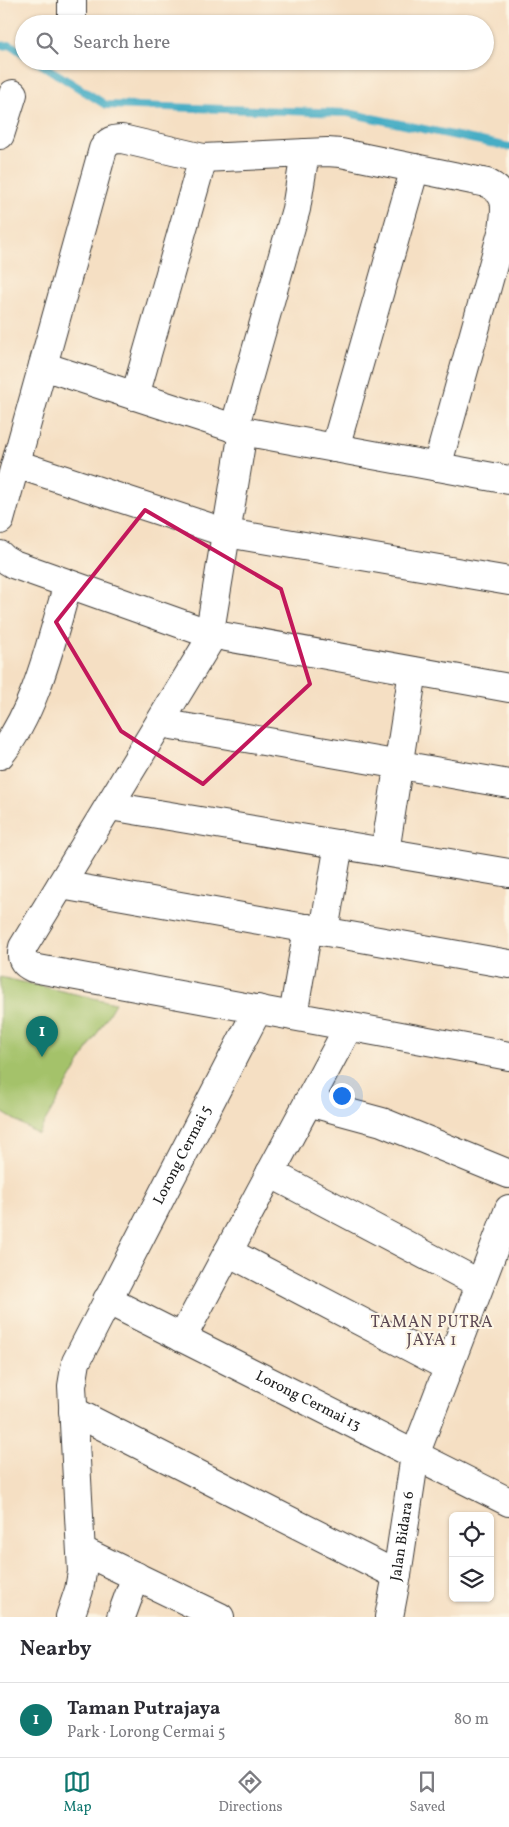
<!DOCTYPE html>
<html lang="en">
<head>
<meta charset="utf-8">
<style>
  :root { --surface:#fff; --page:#f2f2f3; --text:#2b2b33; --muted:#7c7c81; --line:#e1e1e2; --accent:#0f766e }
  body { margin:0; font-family:Vollkorn,serif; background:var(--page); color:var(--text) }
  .controls { position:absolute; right:15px; bottom:15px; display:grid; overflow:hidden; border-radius:8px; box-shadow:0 1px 4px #0004 }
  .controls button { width:45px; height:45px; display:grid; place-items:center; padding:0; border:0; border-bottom:1px solid var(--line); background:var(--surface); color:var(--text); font:25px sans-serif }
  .you { position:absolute; left:341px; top:1095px; width:18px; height:18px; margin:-12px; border:4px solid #fff; border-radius:50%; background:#1a73e8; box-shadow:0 0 0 8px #1a73e833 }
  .badge { display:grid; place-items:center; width:32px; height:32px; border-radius:50%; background:var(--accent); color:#fff; font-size:16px; font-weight:700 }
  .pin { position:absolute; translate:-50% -41px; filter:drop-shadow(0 1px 2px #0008) }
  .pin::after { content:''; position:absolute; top:26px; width:18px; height:15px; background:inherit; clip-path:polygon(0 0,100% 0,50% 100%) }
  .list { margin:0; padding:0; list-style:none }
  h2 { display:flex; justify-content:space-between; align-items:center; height:65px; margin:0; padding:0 20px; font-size:21px }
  h2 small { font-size:16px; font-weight:400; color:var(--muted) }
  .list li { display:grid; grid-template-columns:32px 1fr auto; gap:15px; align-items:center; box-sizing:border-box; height:75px; padding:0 20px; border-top:1px solid var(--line) }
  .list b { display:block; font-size:19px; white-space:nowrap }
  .list p { margin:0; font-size:16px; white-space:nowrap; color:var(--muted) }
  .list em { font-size:16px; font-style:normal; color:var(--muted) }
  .icon { flex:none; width:28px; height:28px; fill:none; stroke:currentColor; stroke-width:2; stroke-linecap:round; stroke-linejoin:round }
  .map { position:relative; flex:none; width:509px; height:1617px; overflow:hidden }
  .search { position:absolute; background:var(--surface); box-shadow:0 1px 4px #0004; left:15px; right:15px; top:15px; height:55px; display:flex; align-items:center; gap:12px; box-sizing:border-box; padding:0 18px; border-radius:28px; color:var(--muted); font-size:19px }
  .sheet { height:140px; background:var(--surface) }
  nav { display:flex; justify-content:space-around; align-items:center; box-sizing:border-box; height:70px; border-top:1px solid var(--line); background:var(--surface); font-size:14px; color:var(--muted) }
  nav a { display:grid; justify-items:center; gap:2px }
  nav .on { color:var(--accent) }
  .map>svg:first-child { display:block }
</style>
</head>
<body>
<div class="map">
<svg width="509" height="1617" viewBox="0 0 509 1617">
  <rect width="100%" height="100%" fill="#fcf5e5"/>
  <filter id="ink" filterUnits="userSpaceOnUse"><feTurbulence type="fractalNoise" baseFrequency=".02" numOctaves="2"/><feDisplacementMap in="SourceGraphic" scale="10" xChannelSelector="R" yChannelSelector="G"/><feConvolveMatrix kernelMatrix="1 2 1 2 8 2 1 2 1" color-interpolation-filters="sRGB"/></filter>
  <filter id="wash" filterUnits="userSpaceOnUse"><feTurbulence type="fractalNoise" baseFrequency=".0096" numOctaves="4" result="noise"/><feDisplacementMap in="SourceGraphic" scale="20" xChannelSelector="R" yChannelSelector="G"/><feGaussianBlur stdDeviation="1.12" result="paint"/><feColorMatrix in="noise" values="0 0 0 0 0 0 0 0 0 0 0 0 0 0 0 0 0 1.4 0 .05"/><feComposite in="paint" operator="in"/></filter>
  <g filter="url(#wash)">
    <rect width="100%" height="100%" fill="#f5dfc3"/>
    <path fill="#a4c26a" stroke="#606f43" d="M0,977L115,1003L38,1134L0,1111Z"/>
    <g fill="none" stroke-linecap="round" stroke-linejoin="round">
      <path stroke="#46adc5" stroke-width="8" d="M0,46L11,45L24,54
        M36,61L106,105L348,113L509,147"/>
    </g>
  </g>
  <g filter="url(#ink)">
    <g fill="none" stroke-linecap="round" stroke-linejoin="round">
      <g stroke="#3d3935" stroke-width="30">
        <g id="minor">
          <path d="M72,24V0"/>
          <path d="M0,135L13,94"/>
          <path d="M43,366L243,431L509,480"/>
          <path d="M135,396L203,158"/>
          <path d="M234,429L296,209L305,153"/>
          <path d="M243,431L208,643L23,947C20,958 22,963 33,968L509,1056"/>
          <path d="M335,448L415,168"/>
          <path d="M16,464L227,533L509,581"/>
          <path d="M0,520L103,149C108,141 113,139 122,139L203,158L327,152L341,153L487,183C509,194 506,207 503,229L437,467"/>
          <path d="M0,555L3,558L13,564L210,634L509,688"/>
          <path d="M160,723L509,784"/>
          <path d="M0,755C37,709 51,640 68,584"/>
          <path d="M110,806L509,873"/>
          <path d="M385,852L413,671"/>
          <path d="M61,885L509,964"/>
          <path d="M324,931L339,844"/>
          <path d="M293,1016L308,928"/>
          <path d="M308,1102L382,1122L509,1174"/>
          <path d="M270,1173L480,1284"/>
          <path d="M228,1252L448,1367"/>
          <path id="s1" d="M107,1300L509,1502"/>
          <path d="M182,1338L349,1026"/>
          <path d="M73,1411L397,1575"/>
          <path d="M81,1550L220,1617"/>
          <path id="s2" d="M70,1617L79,1590L82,1572L72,1386L76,1362L258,1009"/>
          <path d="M121,1617L136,1576"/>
          <path id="s3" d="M389,1617L397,1575L415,1455L509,1209"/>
        </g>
      </g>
      <use href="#minor" stroke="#fff" stroke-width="28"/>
    </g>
  </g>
  <path fill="none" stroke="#c2185b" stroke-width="4" stroke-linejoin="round" d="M145,510L281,589L310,684L203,784L121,731L56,622Z"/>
  <g text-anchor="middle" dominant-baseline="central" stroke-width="4" stroke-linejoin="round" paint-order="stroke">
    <g font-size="15" fill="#1c1c1c" stroke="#fcf5e5">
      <text stroke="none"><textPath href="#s2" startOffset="490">Lorong Cermai 5</textPath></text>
      <text stroke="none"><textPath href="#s1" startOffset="225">Lorong Cermai 13</textPath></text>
      <text stroke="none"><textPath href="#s3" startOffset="82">Jalan Bidara 6</textPath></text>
    </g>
    <g font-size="16" letter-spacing="1" fill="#5b4752" stroke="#fcf5e5">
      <text x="432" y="1323">TAMAN PUTRA<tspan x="432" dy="18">JAYA 1</tspan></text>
    </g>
  </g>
</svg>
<div class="controls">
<button><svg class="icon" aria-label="locate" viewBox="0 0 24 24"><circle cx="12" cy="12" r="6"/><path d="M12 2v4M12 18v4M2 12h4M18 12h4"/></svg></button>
<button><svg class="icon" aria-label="layers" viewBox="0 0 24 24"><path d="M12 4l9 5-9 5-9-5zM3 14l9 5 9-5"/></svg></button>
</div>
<div class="you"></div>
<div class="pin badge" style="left:42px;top:1057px">1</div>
<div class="search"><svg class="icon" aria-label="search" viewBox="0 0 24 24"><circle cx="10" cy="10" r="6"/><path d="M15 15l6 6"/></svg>Search here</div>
</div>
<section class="sheet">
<h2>Nearby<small></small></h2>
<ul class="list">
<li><span class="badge">1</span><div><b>Taman Putrajaya</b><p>Park · Lorong Cermai 5</p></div><em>80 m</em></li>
</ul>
</section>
<nav>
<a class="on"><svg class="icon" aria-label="map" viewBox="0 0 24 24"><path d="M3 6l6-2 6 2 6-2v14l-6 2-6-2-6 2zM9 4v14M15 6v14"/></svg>Map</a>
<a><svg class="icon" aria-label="directions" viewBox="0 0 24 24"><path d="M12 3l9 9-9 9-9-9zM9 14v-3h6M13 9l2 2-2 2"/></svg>Directions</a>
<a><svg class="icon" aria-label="saved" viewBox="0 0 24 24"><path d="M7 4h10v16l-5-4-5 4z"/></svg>Saved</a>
</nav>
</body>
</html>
